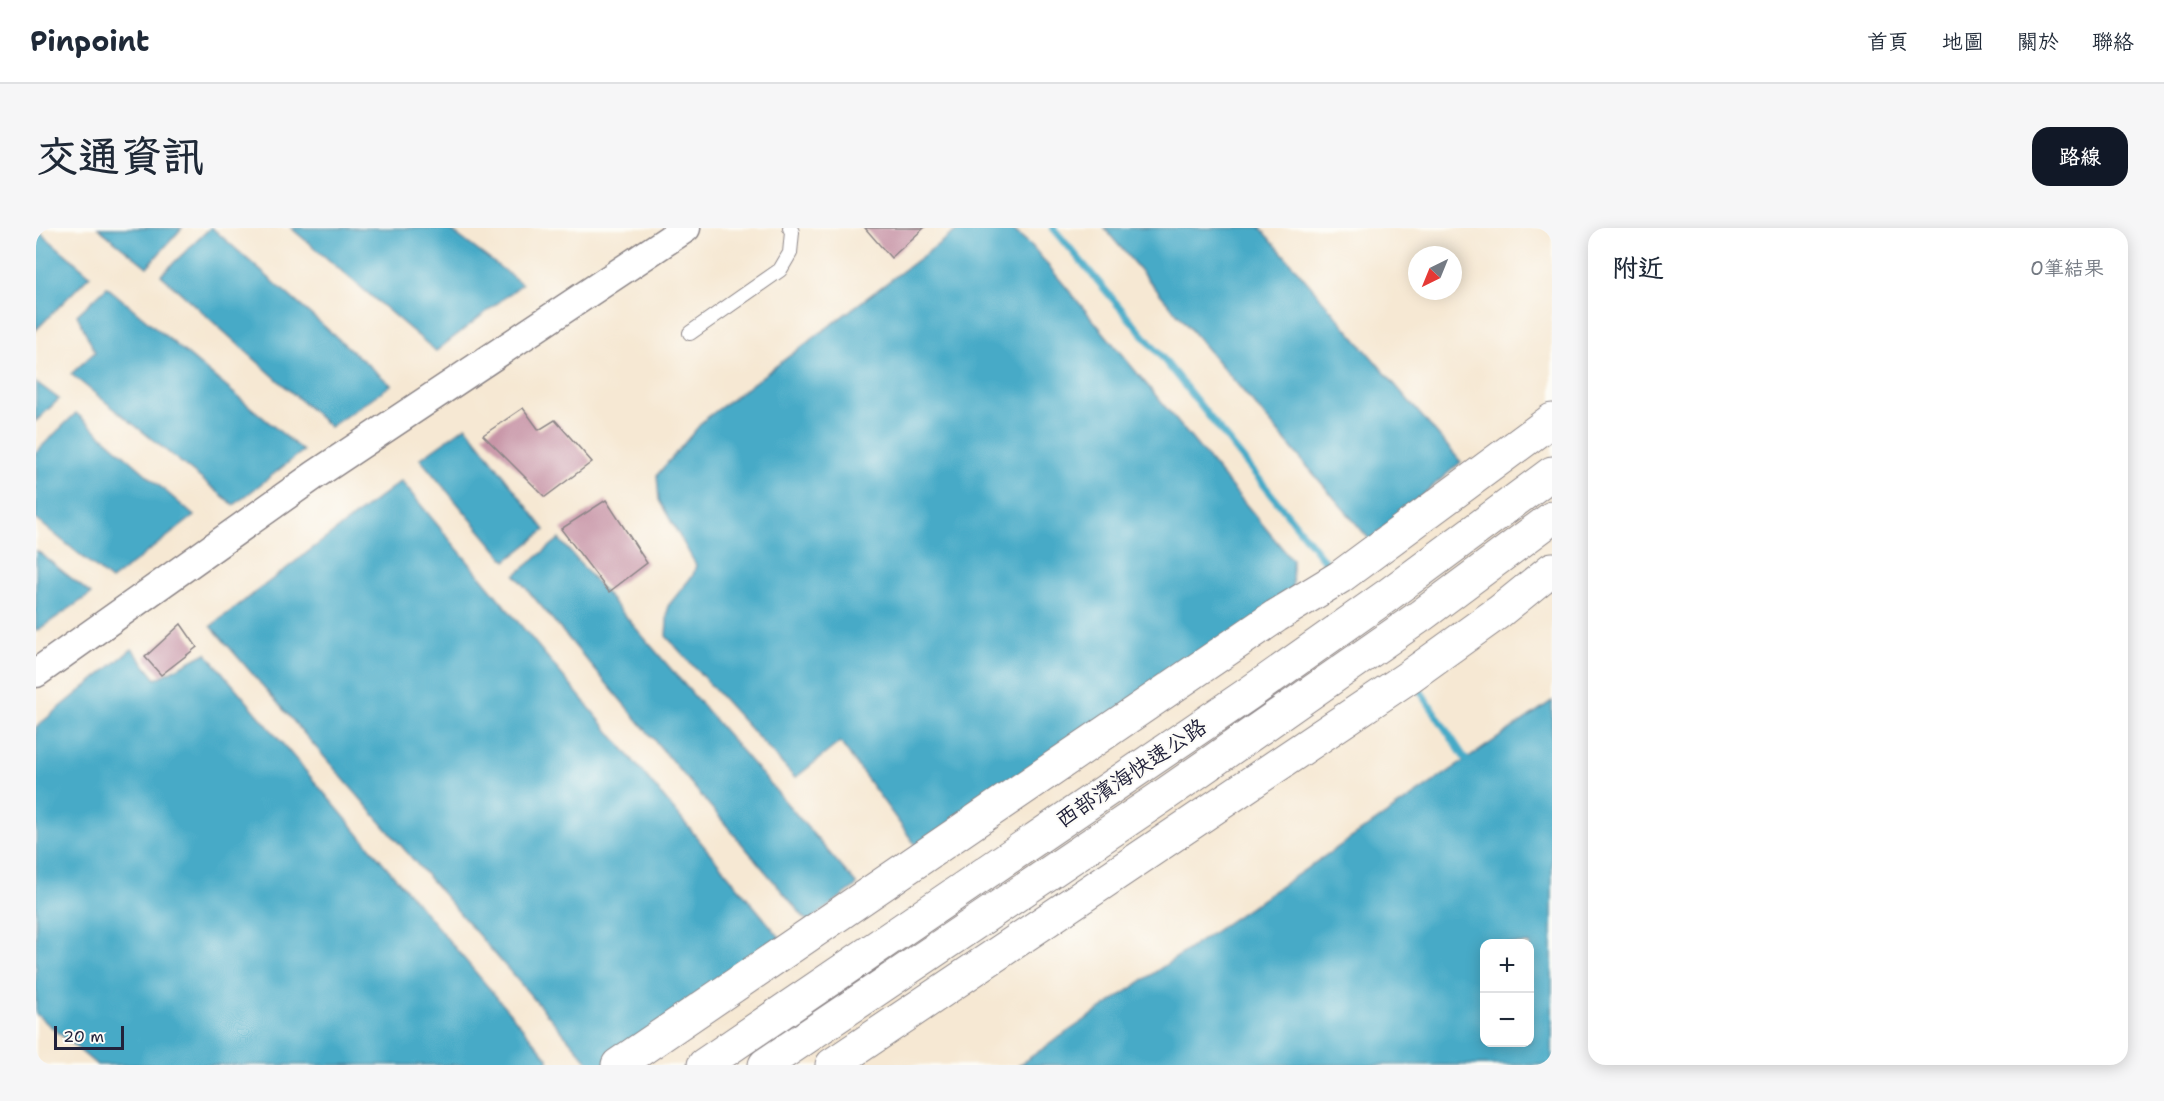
<!DOCTYPE html>
<html lang="zh-TW">
<head>
<meta charset="utf-8">
<style>
  :root { --surface:#fff; --page:#f6f6f7; --text:#1f2937; --muted:#747a83; --line:#e0e1e3; --accent:#111827 }
  body { margin:0; font-family:"Shantell Sans","LXGW WenKai TC",sans-serif; background:var(--page); color:var(--text) }
  .controls { position:absolute; right:18px; bottom:18px; display:grid; overflow:hidden; border-radius:12px; box-shadow:0 3px 15px #0003 }
  .controls button { width:54px; height:54px; display:grid; place-items:center; padding:0; border:0; border-bottom:2px solid var(--line); background:var(--surface); color:var(--text); font:30px sans-serif }
  .compass { position:absolute; left:1372px; top:18px; width:54px; height:54px; border-radius:50%; background:var(--surface); box-shadow:0 3px 15px #0003; rotate:223deg }
  .scale { position:absolute; left:18px; bottom:15px; width:70px; box-sizing:border-box; padding-left:6px; border:3px solid #22223b; border-top:0; font-size:16px; line-height:21px; white-space:nowrap; color:#22223b; -webkit-text-stroke:4px #fdfcf7; paint-order:stroke }
  .list { margin:0; padding:0; list-style:none }
  h2 { display:flex; justify-content:space-between; align-items:center; height:78px; margin:0; padding:0 24px; font-size:26px }
  h2 small { font-size:20px; font-weight:400; color:var(--muted) }
  .map { position:relative; flex:none; width:1516px; height:837px; overflow:hidden; border-radius:18px }
  header { display:flex; align-items:center; gap:36px; box-sizing:border-box; height:84px; padding:0 30px; background:var(--surface); border-bottom:2px solid var(--line) }
  header strong { font-size:28px }
  nav { display:flex; gap:33px; margin-inline-start:auto; font-size:21px }
  .intro { display:flex; align-items:center; justify-content:space-between; box-sizing:border-box; height:144px; padding:0 36px }
  h1 { margin:0; font-size:42px }
  .button { padding:15px 27px; border-radius:18px; background:var(--accent); color:#fff; font-size:21px; font-weight:700 }
  main { display:flex; gap:36px; padding:0 36px }
  aside { flex:1; background:var(--surface); border-radius:18px; box-shadow:0 3px 15px #0003 }
  .map>svg:first-child { display:block }
</style>
</head>
<body>
<header>
<strong>Pinpoint</strong>
<nav><a>首頁</a><a>地圖</a><a>關於</a><a>聯絡</a></nav>
</header>
<div class="intro"><h1>交通資訊</h1><a class="button">路線</a></div>
<main>
<div class="map">
<svg width="1516" height="837" viewBox="0 0 1516 837">
  <rect width="100%" height="100%" fill="#fdfcf7"/>
  <filter id="ink" filterUnits="userSpaceOnUse"><feTurbulence type="fractalNoise" baseFrequency=".0167" numOctaves="2"/><feDisplacementMap in="SourceGraphic" scale="12" xChannelSelector="R" yChannelSelector="G"/><feConvolveMatrix kernelMatrix="1 2 1 2 8 2 1 2 1" color-interpolation-filters="sRGB"/></filter>
  <filter id="wash" filterUnits="userSpaceOnUse"><feTurbulence type="fractalNoise" baseFrequency=".008" numOctaves="4" result="noise"/><feDisplacementMap in="SourceGraphic" scale="24" xChannelSelector="R" yChannelSelector="G"/><feGaussianBlur stdDeviation="1.35" result="paint"/><feColorMatrix in="noise" values="0 0 0 0 0 0 0 0 0 0 0 0 0 0 0 0 0 1.4 0 .05"/><feComposite in="paint" operator="in"/></filter>
  <g filter="url(#wash)">
    <rect width="100%" height="100%" fill="#f6e8d3"/>
    <path fill="#47aac7" stroke="#346681" stroke-width="1.5" fill-rule="evenodd" d="M62,0H146L111,39Z
      M174,0H176L355,157L294,199L125,47Z
      M255,0H412L486,56L400,123Z
      M924,0H975L996,18L1256,332L1257,376L889,630L804,514L759,550L630,408L632,378L657,347L660,337L623,272L621,247L668,192Z
      M1068,0H1225L1425,234L1334,312Z
      M0,1L54,47L0,102Z
      M71,59L267,223L198,277L35,146L59,124L41,87Z
      M0,154L23,171L0,193Z
      M40,185L158,288L75,352L0,291V224Z
      M430,198L509,302L470,333L384,231Z
      M365,253L746,712L568,837H555L175,398Z
      M523,311L821,657L772,694L479,347Z
      M0,322L55,366L0,403Z
      M96,421L120,451L170,425L512,830V837H61L0,786V499Z
      M1516,473V837H983ZM1448,716H1494V814H1448Z"/>
    <g fill="none" stroke-linecap="round" stroke-linejoin="round">
      <path stroke="#47aac7" stroke-width="7" d="M1017,0L1124,127L1291,336
        M1379,455L1434,538"/>
    </g>
    <g id="blocks">
      <path fill="#c895a7" d="M829,0H888L855,30Z
        M487,180L503,202L519,192L556,234L509,269L447,207Z
        M570,272L611,335L573,364L525,301Z
        M145,396L161,419L125,447L109,429Z"/>
    </g>
  </g>
  <g filter="url(#ink)">
    <use href="#blocks" fill-opacity="0" stroke="#8c8587" stroke-width="1.5"/>
    <g fill="none" stroke-linecap="round" stroke-linejoin="round">
      <g stroke="#8c8587" stroke-width="16">
        <path id="lane" d="M654,105L744,42L754,25L756,4L754,0"/>
      </g>
      <g stroke="#8c8587" stroke-width="31">
        <path id="street" d="M0,445L279,247L650,0"/>
      </g>
      <g stroke="#8c8587" stroke-width="35">
        <path id="secondary" d="M582,837L1240,388L1304,349L1516,192
          M796,837L1374,448L1463,384L1516,341"/>
      </g>
      <g stroke="#8c8587" stroke-width="35">
        <path id="highway" d="M668,837L1212,466L1352,367L1516,245
          M729,837L1124,570L1386,387L1516,290"/>
      </g>
      <use href="#lane" stroke="#fff" stroke-width="14"/>
      <use href="#street" stroke="#fff" stroke-width="28"/>
      <use href="#secondary" stroke="#fff" stroke-width="33"/>
      <use href="#highway" stroke="#fff" stroke-width="33"/>
    </g>
  </g>
  <g text-anchor="middle" dominant-baseline="central" stroke-width="4.5" stroke-linejoin="round" paint-order="stroke">
    <g font-size="22" fill="#22223b" stroke="#fdfcf7">
      <text transform="translate(1095 545) rotate(-34)">西部濱海快速公路</text>
    </g>
  </g>
</svg>
<div class="controls">
<button>+</button>
<button>−</button>
</div>
<svg class="compass" viewBox="-18 -18 36 36"><path d="M0-13l5 13h-10z" fill="#e53935"/><path d="M0 13l5-13h-10z" fill="#747a83"/></svg>
<div class="scale">20 m</div>
</div>
<aside>
<h2>附近<small>0筆結果</small></h2>
<ul class="list">
</ul>
</aside>
</main>
</body>
</html>
